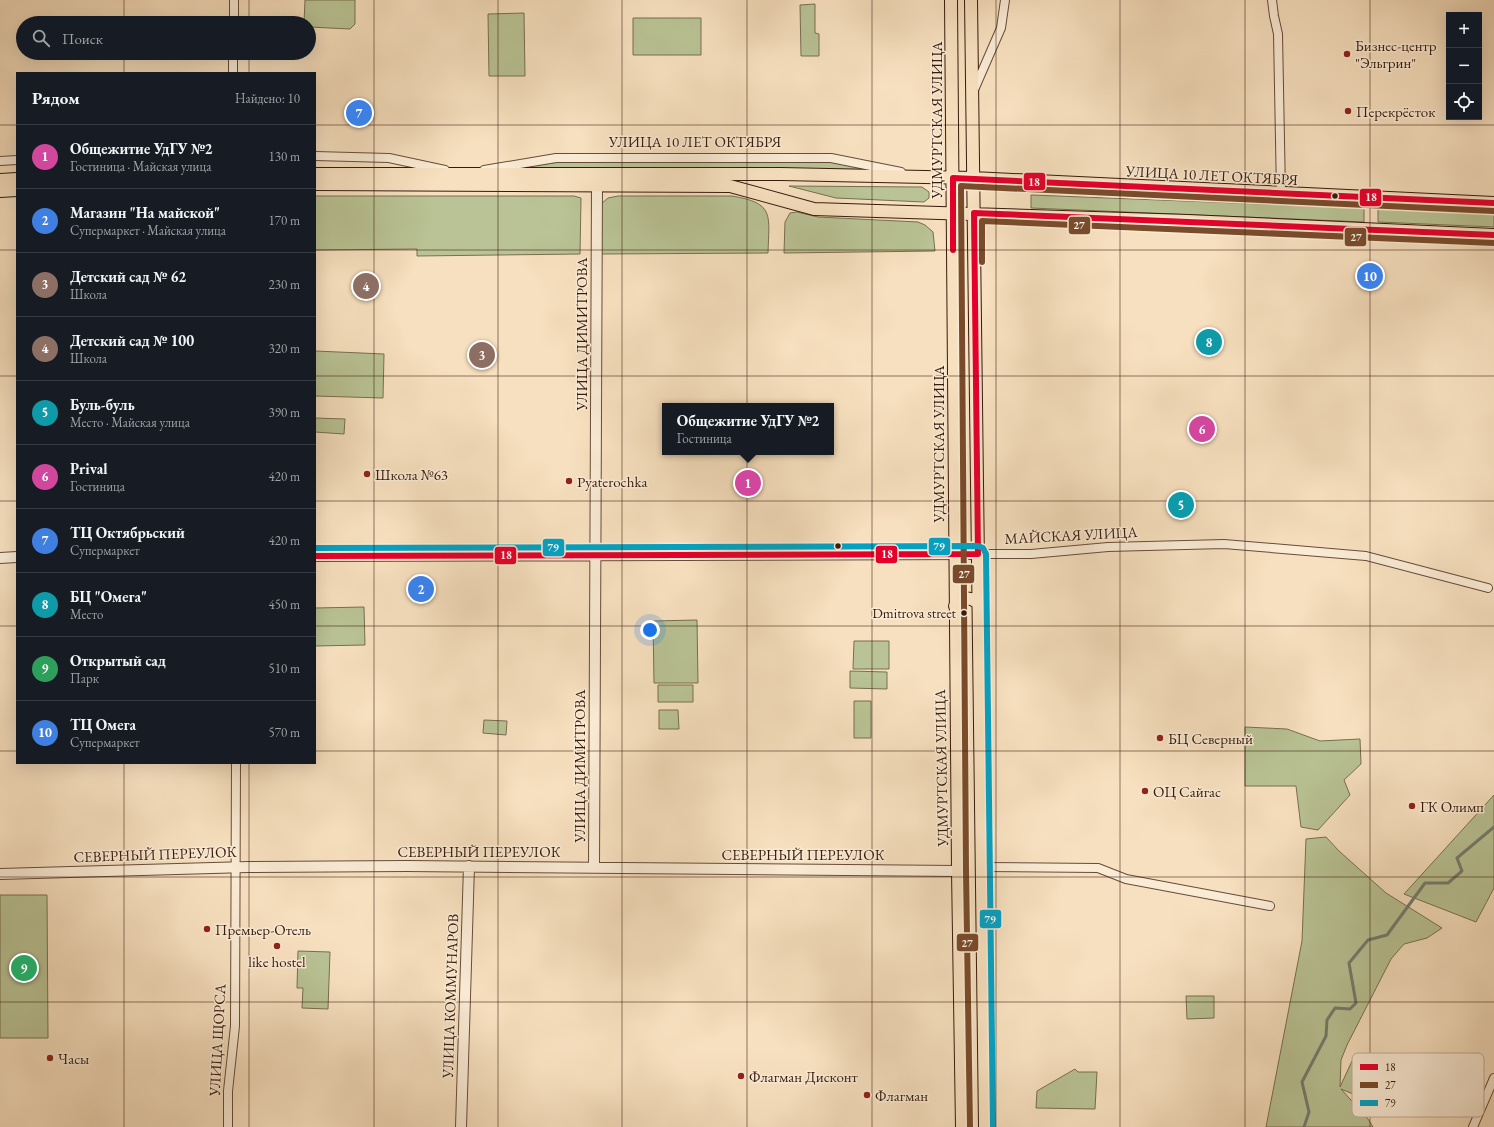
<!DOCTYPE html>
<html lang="ru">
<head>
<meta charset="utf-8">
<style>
  :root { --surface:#171b24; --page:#242831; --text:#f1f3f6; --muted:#9ea1a6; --line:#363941; --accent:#8c9099 }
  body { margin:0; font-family:"EB Garamond",serif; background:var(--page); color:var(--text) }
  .controls { position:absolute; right:12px; top:12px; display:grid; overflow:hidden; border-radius:0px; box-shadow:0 4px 16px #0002 }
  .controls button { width:36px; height:36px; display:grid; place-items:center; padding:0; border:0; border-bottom:1px solid var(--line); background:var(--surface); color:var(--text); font:20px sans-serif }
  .you { position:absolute; left:650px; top:630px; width:14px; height:14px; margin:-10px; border:3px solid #fff; border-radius:50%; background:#1a73e8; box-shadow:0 0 0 6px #1a73e833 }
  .badge { display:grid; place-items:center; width:26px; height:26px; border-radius:50%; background:var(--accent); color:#fff; font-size:13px; font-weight:700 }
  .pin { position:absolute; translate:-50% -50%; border:2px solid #fff; box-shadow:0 1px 4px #0006 }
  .popup { position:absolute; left:662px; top:403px; width:172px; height:52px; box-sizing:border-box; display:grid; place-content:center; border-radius:0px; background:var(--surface); filter:drop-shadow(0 1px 3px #0005); font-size:13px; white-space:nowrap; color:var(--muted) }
  .popup b { font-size:15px; color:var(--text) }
  .popup::after { content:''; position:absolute; left:50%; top:100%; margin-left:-8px; border:8px solid transparent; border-top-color:var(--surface) }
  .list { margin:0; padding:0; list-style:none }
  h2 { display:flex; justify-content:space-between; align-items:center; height:52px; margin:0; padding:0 16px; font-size:17px }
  h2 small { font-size:13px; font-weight:400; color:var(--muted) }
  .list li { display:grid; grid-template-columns:26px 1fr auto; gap:12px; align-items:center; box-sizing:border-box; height:64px; padding:0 16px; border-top:1px solid var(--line) }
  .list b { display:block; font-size:15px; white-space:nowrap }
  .list p { margin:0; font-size:13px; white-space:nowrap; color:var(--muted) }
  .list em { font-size:13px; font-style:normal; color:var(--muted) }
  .icon { flex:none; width:22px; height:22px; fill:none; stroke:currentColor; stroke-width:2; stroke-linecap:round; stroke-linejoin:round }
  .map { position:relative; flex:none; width:1494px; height:1127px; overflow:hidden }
  .search { position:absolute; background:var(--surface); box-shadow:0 4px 16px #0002; left:16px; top:16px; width:300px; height:44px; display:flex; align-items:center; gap:10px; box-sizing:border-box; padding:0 14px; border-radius:22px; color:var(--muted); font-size:15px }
  .panel { position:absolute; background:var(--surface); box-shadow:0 4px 16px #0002; left:16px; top:72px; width:300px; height:692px; border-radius:0px }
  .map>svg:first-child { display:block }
</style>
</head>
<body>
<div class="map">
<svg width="1494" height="1127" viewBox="0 0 1494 1127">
  <rect width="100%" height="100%" fill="#f7e0bf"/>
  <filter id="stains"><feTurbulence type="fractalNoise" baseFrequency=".005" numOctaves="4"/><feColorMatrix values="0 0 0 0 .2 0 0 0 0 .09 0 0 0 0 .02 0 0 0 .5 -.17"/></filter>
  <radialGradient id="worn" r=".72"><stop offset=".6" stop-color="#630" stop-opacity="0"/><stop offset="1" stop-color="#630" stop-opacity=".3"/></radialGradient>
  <path fill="#b9c395" stroke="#786e50" d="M305,0H355V24L350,29L309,27V23H304Z
    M815,4V33L819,34V56H801L800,5Z
    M524,13L525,76H489L488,14Z
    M633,18H701V55H633Z
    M837,161L866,170L509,169L559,162Z
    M789,186L922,187L929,192V198L924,202L836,198Z
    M1031,195L1364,208V222L1031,208Z
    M315,196H574L581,198L580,254L417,256V249L315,250Z
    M618,196H732C775,203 769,215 768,253L601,254V204L608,198Z
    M1378,209L1494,213V227L1378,222Z
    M797,212L818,217L918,222L925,225L933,232L935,251L784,253L785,222L790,213Z
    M315,351L384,354L383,398L315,396Z
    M315,418L345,419L344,434L315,432Z
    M364,607L365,645L315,646V608Z
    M697,620L698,683H654L653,621Z
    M854,641H889V669H853Z
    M850,671L887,672V689L850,688Z
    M658,685H693V702H658Z
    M854,701H871V738H854Z
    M659,710H678L679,729H659Z
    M484,720L507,721L506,735L483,733Z
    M1245,727L1287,729L1320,741L1360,739L1361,764L1344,780L1350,795L1318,830L1301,827L1296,786H1245Z
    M1494,795V888L1476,922L1404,894Z
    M1326,837L1339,851L1386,893L1442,928L1427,938L1404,944L1391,959L1347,1045L1341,1060L1340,1087L1352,1061L1372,1069L1360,1097L1341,1089L1368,1119L1373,1127H1266L1302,941L1306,839Z
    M0,895H47L48,1038H0Z
    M298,951L330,952L328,1009L302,1008L303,988H297Z
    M1186,996H1214V1018L1187,1019Z
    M1075,1069L1078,1072H1097L1095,1109L1036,1108L1037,1091Z
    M1383,1078L1397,1083L1387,1108L1373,1103Z"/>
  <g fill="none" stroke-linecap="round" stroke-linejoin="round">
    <path stroke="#747c6f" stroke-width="3" d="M1304,1127L1309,1112L1302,1082L1326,1036L1327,1020L1335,1008L1350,1009L1356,1003L1349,963L1368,940L1387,935L1425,883H1448L1462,871L1457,858L1494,827"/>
    <g stroke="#674c39" stroke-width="10">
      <path id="minor" d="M1272,0L1274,16L1278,34L1281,194
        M234,23V0
        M233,73V53
        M974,90L1001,28L1005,0
        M315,156L389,158L445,170
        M0,161L17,160
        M484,170L556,158H831L901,172
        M978,554H1031L1108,547L1224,544L1366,556L1488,588
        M983,867L1098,868L1126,879L1270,906
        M228,1127V1091L235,1026L236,763
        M1473,1127L1494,1078"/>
    </g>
    <g stroke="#674c39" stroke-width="12">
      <path id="tertiary" d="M315,556L978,554
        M0,558L17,557
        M594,867L597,185
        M0,874L248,867L407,866L958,871
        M461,1127L469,866"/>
    </g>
    <g stroke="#371a0c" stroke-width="14">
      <path id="primary" d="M951,0L958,871L962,1127
        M971,0L985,1127
        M315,174H781L973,178L1494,203
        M0,180L17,179
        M315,184L730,186L814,209L1188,221L1494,235
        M0,191L17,190
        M955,606C963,597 970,596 979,604"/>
    </g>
    <use href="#minor" stroke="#faebd5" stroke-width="8"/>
    <use href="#tertiary" stroke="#faebd5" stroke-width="10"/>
    <use href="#primary" stroke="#f7e0bf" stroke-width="12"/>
    <g stroke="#faebd5" stroke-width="9">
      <path id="bus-1" d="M953,250V178L1494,203
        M315,556L978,554L974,213L1494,235"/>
    </g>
    <g stroke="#faebd5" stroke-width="9">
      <path id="bus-2" d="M982,262V221L1494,243
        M970,1127L966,871L961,186L1494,211"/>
    </g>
    <g stroke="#faebd5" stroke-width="9">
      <path id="bus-3" d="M315,548L978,546L983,548L986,554L993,1127"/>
    </g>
    <use href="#bus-1" stroke="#e4002b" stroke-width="6"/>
    <use href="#bus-2" stroke="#7a4b2a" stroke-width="6"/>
    <use href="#bus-3" stroke="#03a2c4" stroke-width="6"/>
  </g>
  <path fill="none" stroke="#371a0c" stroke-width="1" stroke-opacity="0.55" d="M124,0V23M249,0V23M374,0V1127M498,0V1127M622,0V1127M747,0V1127M872,0V1127M996,0V1127M1120,0V1127M1245,0V1127M1370,0V1127M124,53V73M249,53V73M0,125H17M315,125H1494M0,250H17M315,250H1494M0,376H17M315,376H1494M0,501H17M315,501H1494M0,626H17M315,626H1494M0,751H17M315,751H1494M124,763V1127M249,763V1127M0,877H1494M0,1002H1494"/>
  <g fill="#8f2418" stroke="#faebd5" stroke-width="1.5">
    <circle cx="1347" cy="54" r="4"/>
    <circle cx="1348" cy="111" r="4"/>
    <circle cx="367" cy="474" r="4"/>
    <circle cx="569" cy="481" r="4"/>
    <circle cx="1160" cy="738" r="4"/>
    <circle cx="1145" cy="791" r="4"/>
    <circle cx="1412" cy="806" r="4"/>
    <circle cx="207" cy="929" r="4"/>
    <circle cx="277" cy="946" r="4"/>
    <circle cx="50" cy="1058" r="4"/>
    <circle cx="741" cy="1076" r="4"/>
    <circle cx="867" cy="1095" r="4"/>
  </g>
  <g fill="#371a0c" stroke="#faebd5" stroke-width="1.5">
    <circle cx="1335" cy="196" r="3.5"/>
    <circle cx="838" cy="546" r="3.5"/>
    <circle cx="964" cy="613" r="3.5"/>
  </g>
  <g text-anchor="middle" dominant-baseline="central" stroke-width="3" stroke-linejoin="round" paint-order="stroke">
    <g font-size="14" fill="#371a0c" stroke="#faebd5" text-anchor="end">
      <text x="956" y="613">Dmitrova street</text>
    </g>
    <g font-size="15" fill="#371a0c" stroke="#faebd5" text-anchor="start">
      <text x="1355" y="45">Бизнес-центр<tspan x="1355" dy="17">"Эльгрин"</tspan></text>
      <text x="1356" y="111">Перекрёсток</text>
      <text x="375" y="474">Школа №63</text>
      <text x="577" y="481">Pyaterochka</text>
      <text x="1168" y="738">БЦ Северный</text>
      <text x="1153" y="791">ОЦ Сайгас</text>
      <text x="1420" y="806">ГК Олимп</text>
      <text x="215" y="929">Премьер-Отель</text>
      <text x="277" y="961" text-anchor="middle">like hostel</text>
      <text x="58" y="1058">Часы</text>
      <text x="749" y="1076">Флагман Дисконт</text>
      <text x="875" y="1095">Флагман</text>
    </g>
    <g font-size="15" fill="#371a0c" stroke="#faebd5">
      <text transform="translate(936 120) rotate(-90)">УДМУРТСКАЯ УЛИЦА</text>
      <text x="695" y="141">УЛИЦА 10 ЛЕТ ОКТЯБРЯ</text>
      <text transform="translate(1212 175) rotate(3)">УЛИЦА 10 ЛЕТ ОКТЯБРЯ</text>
      <text transform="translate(581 334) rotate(-90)">УЛИЦА ДИМИТРОВА</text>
      <text transform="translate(938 444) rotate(-90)">УДМУРТСКАЯ УЛИЦА</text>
      <text transform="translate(1071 535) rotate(-3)">МАЙСКАЯ УЛИЦА</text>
      <text transform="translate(579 766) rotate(-90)">УЛИЦА ДИМИТРОВА</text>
      <text transform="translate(941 768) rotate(-91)">УДМУРТСКАЯ УЛИЦА</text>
      <text x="479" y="851">СЕВЕРНЫЙ ПЕРЕУЛОК</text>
      <text transform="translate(155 854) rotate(-2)">СЕВЕРНЫЙ ПЕРЕУЛОК</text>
      <text x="803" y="854">СЕВЕРНЫЙ ПЕРЕУЛОК</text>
      <text transform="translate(450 996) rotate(-88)">УЛИЦА КОММУНАРОВ</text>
      <text transform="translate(217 1040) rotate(-87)">УЛИЦА ЩОРСА</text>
    </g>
  </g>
  <rect x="1352" y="1053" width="132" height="64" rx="6" fill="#faebd5" stroke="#c0ac99" stroke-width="1"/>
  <rect x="1360" y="1064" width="18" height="6" fill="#e4002b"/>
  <rect x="1360" y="1082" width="18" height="6" fill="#7a4b2a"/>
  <rect x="1360" y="1100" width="18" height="6" fill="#03a2c4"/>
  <g font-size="11" fill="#371a0c">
    <text x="1385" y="1071">18</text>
    <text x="1385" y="1089">27</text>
    <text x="1385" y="1107">79</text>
  </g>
  <g stroke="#faebd5" stroke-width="1.5">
    <rect x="1023" y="172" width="23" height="19" rx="4" fill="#e4002b"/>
    <rect x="1359" y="188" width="23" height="19" rx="4" fill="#e4002b"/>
    <rect x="1068" y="216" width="23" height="19" rx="4" fill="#7a4b2a"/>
    <rect x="1344" y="227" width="23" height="20" rx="4" fill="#7a4b2a"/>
    <rect x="928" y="537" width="23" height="19" rx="4" fill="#03a2c4"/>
    <rect x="542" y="538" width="23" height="19" rx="4" fill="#03a2c4"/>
    <rect x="875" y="545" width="23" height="19" rx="4" fill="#e4002b"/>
    <rect x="494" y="546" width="23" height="19" rx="4" fill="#e4002b"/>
    <rect x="952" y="564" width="23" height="20" rx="4" fill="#7a4b2a"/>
    <rect x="979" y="909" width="23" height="20" rx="4" fill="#03a2c4"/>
    <rect x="956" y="933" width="23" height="19" rx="4" fill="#7a4b2a"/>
  </g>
  <g font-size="11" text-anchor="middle" font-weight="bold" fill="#fff">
    <text x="1034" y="186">18</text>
    <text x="1371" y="201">18</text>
    <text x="1079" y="229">27</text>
    <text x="1356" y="241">27</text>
    <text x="939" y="550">79</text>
    <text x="553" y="551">79</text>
    <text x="887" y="558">18</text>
    <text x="506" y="559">18</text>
    <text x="964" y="578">27</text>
    <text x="990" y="923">79</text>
    <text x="967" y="947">27</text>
  </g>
  <rect width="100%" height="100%" filter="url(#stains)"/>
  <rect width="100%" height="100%" fill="url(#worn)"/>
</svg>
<div class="controls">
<button>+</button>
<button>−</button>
<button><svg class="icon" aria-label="locate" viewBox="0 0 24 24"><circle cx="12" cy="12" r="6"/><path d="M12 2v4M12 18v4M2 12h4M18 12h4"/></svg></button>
</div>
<div class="you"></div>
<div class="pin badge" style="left:748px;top:483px;background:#d1479c">1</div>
<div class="popup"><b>Общежитие УдГУ №2</b>Гостиница</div>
<div class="pin badge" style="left:421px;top:589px;background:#3f7fe0">2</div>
<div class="pin badge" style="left:482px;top:355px;background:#8d6e63">3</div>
<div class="pin badge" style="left:366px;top:286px;background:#8d6e63">4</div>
<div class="pin badge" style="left:1181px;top:505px;background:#0f9aa8">5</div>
<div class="pin badge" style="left:1202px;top:429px;background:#d1479c">6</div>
<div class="pin badge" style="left:359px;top:113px;background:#3f7fe0">7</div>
<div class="pin badge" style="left:1209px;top:342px;background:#0f9aa8">8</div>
<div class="pin badge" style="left:24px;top:968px;background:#2e9e5b">9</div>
<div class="pin badge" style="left:1370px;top:276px;background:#3f7fe0">10</div>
<div class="search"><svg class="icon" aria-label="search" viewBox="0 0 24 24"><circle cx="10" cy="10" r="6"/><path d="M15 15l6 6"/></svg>Поиск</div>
<section class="panel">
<h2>Рядом<small>Найдено: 10</small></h2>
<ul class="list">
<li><span class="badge" style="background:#d1479c">1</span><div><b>Общежитие УдГУ №2</b><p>Гостиница · Майская улица</p></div><em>130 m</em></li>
<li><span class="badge" style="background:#3f7fe0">2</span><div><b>Магазин &quot;На майской&quot;</b><p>Супермаркет · Майская улица</p></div><em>170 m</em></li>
<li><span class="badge" style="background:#8d6e63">3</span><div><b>Детский сад № 62</b><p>Школа</p></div><em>230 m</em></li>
<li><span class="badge" style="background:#8d6e63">4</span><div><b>Детский сад № 100</b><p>Школа</p></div><em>320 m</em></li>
<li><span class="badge" style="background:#0f9aa8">5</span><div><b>Буль-буль</b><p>Место · Майская улица</p></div><em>390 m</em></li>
<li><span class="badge" style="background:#d1479c">6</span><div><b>Prival</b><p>Гостиница</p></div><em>420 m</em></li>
<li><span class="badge" style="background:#3f7fe0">7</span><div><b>ТЦ Октябрьский</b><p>Супермаркет</p></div><em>420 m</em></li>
<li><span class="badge" style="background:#0f9aa8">8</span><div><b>БЦ &quot;Омега&quot;</b><p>Место</p></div><em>450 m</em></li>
<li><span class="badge" style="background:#2e9e5b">9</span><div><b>Открытый сад</b><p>Парк</p></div><em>510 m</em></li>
<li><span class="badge" style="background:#3f7fe0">10</span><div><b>ТЦ Омега</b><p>Супермаркет</p></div><em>570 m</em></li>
</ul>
</section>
</div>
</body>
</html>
